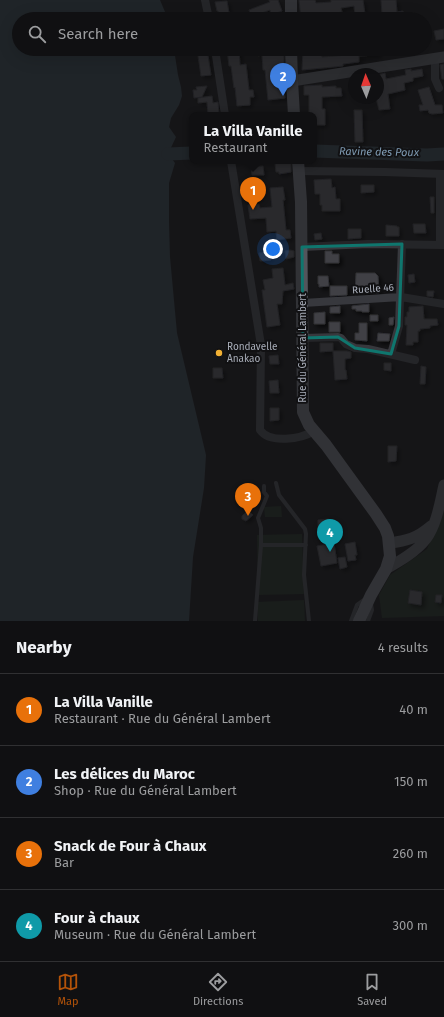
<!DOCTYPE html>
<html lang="en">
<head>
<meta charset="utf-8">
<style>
  :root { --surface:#101012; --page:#19191b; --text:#f1f3f6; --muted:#9c9d9f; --line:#303032; --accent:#b45309 }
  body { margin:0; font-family:"Fira Sans",sans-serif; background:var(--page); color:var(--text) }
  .compass { position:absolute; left:348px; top:68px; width:36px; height:36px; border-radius:50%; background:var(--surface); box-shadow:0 4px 16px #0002; rotate:358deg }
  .you { position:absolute; left:273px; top:249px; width:14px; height:14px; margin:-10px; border:3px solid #fff; border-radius:50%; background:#1a73e8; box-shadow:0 0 0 6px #1a73e833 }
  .badge { display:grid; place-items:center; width:26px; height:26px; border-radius:50%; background:var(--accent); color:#fff; font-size:13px; font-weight:700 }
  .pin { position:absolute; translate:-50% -33px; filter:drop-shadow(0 1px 2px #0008) }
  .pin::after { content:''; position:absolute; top:21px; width:14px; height:12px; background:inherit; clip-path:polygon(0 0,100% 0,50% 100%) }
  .popup { position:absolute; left:189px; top:112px; width:128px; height:52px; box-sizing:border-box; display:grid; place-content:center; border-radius:8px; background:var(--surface); filter:drop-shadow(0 1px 3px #0005); font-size:13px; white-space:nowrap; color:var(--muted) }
  .popup b { font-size:15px; color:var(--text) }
  .popup::after { content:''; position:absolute; left:50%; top:100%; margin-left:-8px; border:8px solid transparent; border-top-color:var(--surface) }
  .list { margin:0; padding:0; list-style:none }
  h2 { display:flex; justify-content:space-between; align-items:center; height:52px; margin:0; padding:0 16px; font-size:17px }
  h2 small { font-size:13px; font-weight:400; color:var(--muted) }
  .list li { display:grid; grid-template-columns:26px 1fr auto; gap:12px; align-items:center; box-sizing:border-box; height:72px; padding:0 16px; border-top:1px solid var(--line) }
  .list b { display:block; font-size:15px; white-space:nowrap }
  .list p { margin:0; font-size:13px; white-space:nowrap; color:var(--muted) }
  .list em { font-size:13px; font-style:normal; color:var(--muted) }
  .icon { flex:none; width:22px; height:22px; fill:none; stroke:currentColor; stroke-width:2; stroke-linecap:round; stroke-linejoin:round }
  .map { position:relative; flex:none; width:444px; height:621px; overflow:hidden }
  .search { position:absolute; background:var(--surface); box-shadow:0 4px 16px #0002; left:12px; right:12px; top:12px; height:44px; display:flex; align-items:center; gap:10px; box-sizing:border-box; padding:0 14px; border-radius:22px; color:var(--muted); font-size:15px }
  .sheet { height:340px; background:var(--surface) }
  nav { display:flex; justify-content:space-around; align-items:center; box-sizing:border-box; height:56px; border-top:1px solid var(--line); background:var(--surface); font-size:11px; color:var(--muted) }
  nav a { display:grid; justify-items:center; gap:2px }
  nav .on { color:var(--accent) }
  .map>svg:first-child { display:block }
</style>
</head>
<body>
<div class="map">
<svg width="444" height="621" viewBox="0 0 444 621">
  <defs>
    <filter id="shadow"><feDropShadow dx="3" dy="3" stdDeviation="2" flood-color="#0009"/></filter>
  </defs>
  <rect width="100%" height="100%" fill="#161618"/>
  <path fill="#1e261f" d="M281,506L282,517H265L264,507Z
    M444,510V616L382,618L379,595L390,575L427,549Z
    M302,534L304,594L258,595L257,535Z
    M304,600L305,621H258L257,602Z"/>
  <path fill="#2c353c" d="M0,0H160L168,19H19V49H174L178,75L181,87L182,96L179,105L171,118L169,127L176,137L168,154L175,163L169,183V222L170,257L177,333L206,455L204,488L193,557L189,621H0Z"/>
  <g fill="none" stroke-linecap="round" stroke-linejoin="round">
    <path stroke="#2c353c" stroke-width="13" d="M314,151L427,155L444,154
      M168,154L192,153"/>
  </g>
  <path fill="#404145" stroke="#303034" filter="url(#shadow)" d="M269,0H278L282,11L271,15L270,10L251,17L249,10L270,2Z
    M299,0H315L316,3L331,2V0H363L365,14L355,15L354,6L341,8L342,12L324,15V19H301Z
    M381,0H396L397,12L403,11L404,15L414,13L415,19H397L396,14H382Z
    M227,1L230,19H220L218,11H217L215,2Z
    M444,29V39L436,40L434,31Z
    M197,49H207L211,75L201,76Z
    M227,49H239L240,65L246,64L249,90H253L254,97H250V105L237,106L235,87L234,88L231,66H229Z
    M257,49H284V68H282L285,98L268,100L265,70H263L262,55L258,56Z
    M303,49H321L322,57L348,55L347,51L371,49H378L379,55L359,56V62L343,64V66L302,70Z
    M444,64V79H442L440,65Z
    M411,69V71L422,69L423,76L413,78V81L404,83L405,90L388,94L390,109L379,110L376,98H379L378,75L385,73L386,79L406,75L405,70Z
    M322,85V87L336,86V88H341L342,96L322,97V109H325V125H314V115H309V95H304V86Z
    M207,86L202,97L194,98L193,90H197L196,87Z
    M429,87L435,105H442L443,113L432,114L429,113L428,110L420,111L419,105H423L418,90Z
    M212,96L213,103L218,102L219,114L208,115L207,102L198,103V98Z
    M354,110H362L363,142H355Z
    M291,162V172L279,174V172H276L275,163Z
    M263,166L264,175H252L251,167Z
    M331,179L332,188L335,187L336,199H340V211H322V205H320V194H315L314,180Z
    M361,185H374V192L361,193Z
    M283,187L285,200H283L286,230H290L291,238L277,240L276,231L267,232L266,218L250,219L248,205L259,204L260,208L272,207L270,188Z
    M430,197H434V213H431Z
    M413,224H425L426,233H414Z
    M386,225L397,226V227H399V236H386Z
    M348,229H361V238L348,239Z
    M321,233L322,239L315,240L314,234Z
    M290,250L294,251V257L286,259L285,251Z
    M325,251H332V254H339V263H325Z
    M270,252L271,260L260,261L259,253Z
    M283,268L285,285L293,283L294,289L283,291L282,304H277L280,325L267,327L262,290H265L263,280L273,278L272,269Z
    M356,273H375L378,276L379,293L355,294Z
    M414,274L415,282L409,283L408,275Z
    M318,276H328L329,286L319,287V284H318Z
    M330,286H347V295L330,296Z
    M427,291H434L433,297L427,296Z
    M369,304V312H362V311H356V309H352V306Z
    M340,306V313H330V307Z
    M423,306L424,319H437L438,325L430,326V328L420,329V331H418V342H413V345H406L407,325H405V317H407V312H409V307Z
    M325,312V324H314V313Z
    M370,315H378V321H370Z
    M394,317L393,325H389V318Z
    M329,322H340V332H329Z
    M359,323H367V341L355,340V333H359Z
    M378,333L390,334L389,341H377Z
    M320,343H333V351L320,352Z
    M333,351H347L351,352V358L345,359V370H346L347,379L335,380Z
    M278,355L279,364H270L269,356Z
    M384,363H391V371L384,370Z
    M421,366L426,367L425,384H420Z
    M213,368H222L223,378H213Z
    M278,380L279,393H270L269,381Z
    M270,408H279V420L270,421Z
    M388,446H397L396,461L388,462Z
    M246,512H250L253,515L246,521L242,519V516Z
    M329,519L330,529H318V520Z
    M355,542L357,555H355L356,560L348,561L345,544Z
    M334,543L337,563L321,566L317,546Z
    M345,557L347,567L340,569L338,558Z
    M410,590L422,592L421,605L408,603Z
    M436,595H442L441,603L435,602Z"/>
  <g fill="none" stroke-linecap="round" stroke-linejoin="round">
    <path stroke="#37383d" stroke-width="4" d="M276,483L279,495L305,529L306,534L304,575L309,621
      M261,545H306
      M255,621L261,545V528L258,518L267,496L264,492V486
      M351,621L357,605L364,600
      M368,621L372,610L371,604"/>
    <path stroke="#37383d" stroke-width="8" d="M205,0L209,19
      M215,49L225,115
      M435,59V79L439,88
      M231,161L261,345L260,430C270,444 301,439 314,431
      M299,171L385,172L444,174
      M440,174V245
      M302,247L368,244L444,245
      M303,303L401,297L444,304
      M303,338L338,337L341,338L346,344L355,348L368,349L415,360
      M391,354L399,326L402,244"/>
    <path stroke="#45474d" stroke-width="11" d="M292,81L444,57
      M389,543C407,541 417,538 431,526
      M386,569C400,561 416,552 426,539C437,524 440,502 444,485"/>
    <path stroke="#53555c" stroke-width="12" d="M291,19V0
      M291,49L292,81L294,115
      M298,161L301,202L303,412L309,425L326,445L376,514L385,528L388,536L390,556L386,569L371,595L359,621"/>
  </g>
  <path d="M0 0H444V621H0ZM402,244L399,326L391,354L355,348L338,337L303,338L302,247Z" fill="#161618" fill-opacity=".55" fill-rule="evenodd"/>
  <path fill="none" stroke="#0f766e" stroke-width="3" stroke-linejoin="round" d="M402,244L399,326L391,354L355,348L338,337L303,338L302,247Z"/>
  <circle fill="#f2b134" stroke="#111113" stroke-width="1.5" cx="219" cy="353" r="4"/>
  <g text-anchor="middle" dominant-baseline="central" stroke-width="4" stroke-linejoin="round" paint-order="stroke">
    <g font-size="10" fill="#a8adb8" stroke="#111113">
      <text transform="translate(373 289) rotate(-4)">Ruelle 46</text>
      <text transform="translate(303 348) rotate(-90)">Rue du Général Lambert</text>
    </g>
    <g font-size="10" fill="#a8adb8" stroke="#111113" text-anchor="start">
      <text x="227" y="347">Rondavelle<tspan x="227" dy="12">Anakao</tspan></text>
    </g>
    <g font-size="11" font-style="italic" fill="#7f9bb3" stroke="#111113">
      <text transform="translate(379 152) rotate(1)">Ravine des Poux</text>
    </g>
  </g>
</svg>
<svg class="compass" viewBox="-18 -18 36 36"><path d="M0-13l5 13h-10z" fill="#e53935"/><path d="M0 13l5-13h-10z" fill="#9c9d9f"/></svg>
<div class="you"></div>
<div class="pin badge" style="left:253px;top:210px;background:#e8710a">1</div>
<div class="popup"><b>La Villa Vanille</b>Restaurant</div>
<div class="pin badge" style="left:283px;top:96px;background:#3f7fe0">2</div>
<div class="pin badge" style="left:248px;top:516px;background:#e8710a">3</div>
<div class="pin badge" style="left:330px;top:552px;background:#0f9aa8">4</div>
<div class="search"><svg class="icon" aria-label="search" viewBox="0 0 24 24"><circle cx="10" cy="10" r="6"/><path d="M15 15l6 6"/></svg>Search here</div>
</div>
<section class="sheet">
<h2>Nearby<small>4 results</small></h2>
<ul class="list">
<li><span class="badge" style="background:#e8710a">1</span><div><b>La Villa Vanille</b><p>Restaurant · Rue du Général Lambert</p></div><em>40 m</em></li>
<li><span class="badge" style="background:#3f7fe0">2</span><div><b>Les délices du Maroc</b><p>Shop · Rue du Général Lambert</p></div><em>150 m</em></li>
<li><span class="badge" style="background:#e8710a">3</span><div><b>Snack de Four à Chaux</b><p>Bar</p></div><em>260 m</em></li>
<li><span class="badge" style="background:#0f9aa8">4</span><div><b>Four à chaux</b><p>Museum · Rue du Général Lambert</p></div><em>300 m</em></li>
</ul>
</section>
<nav>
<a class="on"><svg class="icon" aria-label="map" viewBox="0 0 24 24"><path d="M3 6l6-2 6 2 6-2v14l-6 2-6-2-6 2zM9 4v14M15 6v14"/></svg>Map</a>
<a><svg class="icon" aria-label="directions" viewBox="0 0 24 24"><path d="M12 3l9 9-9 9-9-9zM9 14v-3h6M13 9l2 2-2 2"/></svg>Directions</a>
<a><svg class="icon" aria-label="saved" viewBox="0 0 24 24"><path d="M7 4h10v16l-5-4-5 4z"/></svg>Saved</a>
</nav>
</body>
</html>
